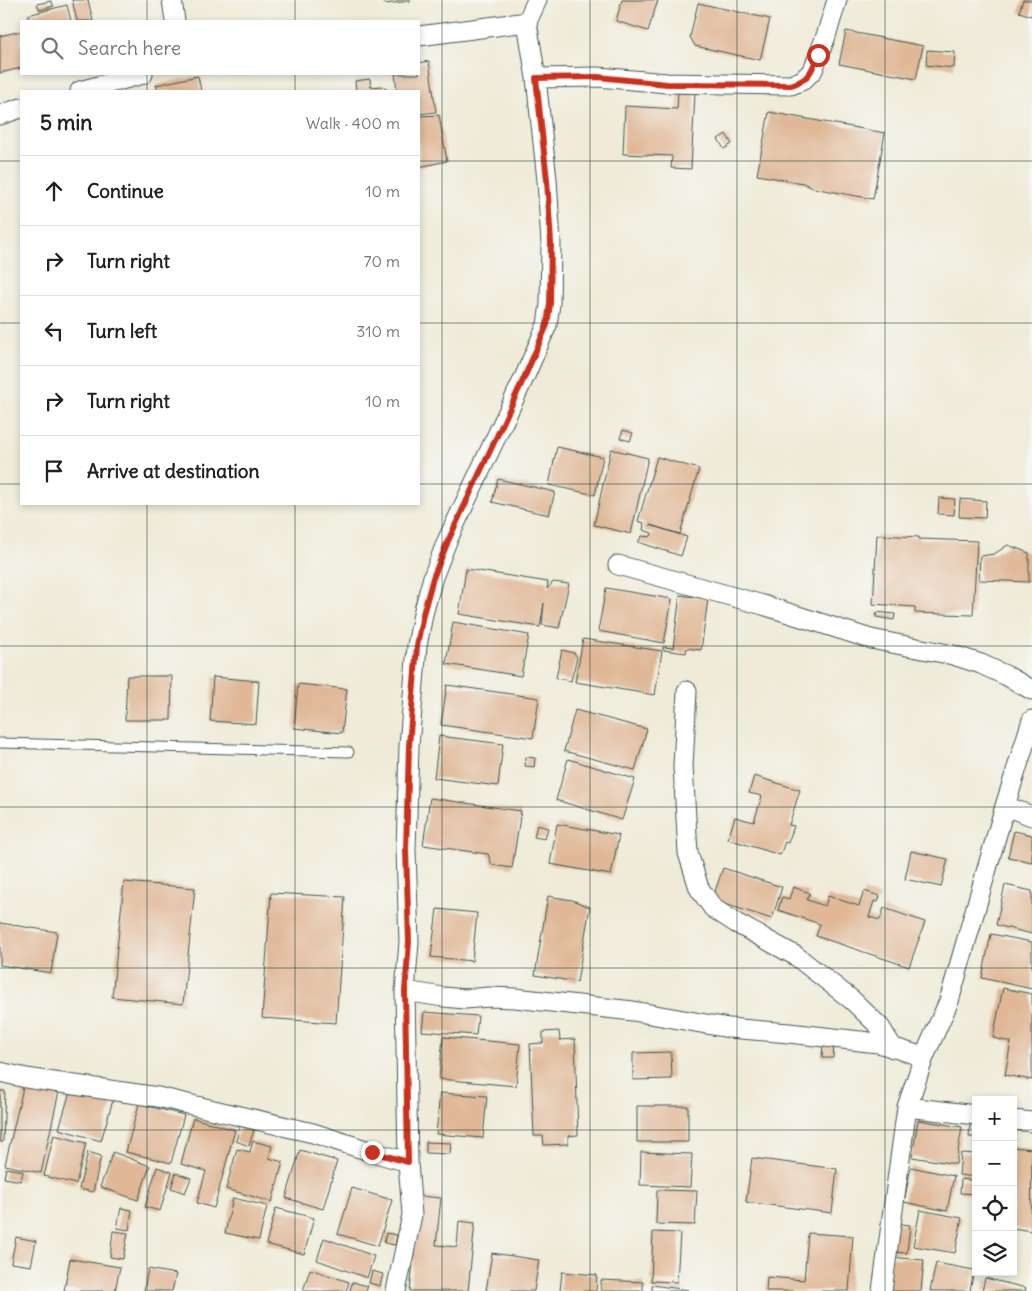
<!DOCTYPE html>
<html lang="en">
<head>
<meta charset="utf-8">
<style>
  :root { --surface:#fff; --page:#f6f6f6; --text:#202124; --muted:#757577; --line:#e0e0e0 }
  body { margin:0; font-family:Delius,sans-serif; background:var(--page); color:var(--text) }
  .controls { position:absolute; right:15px; bottom:15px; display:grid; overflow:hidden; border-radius:0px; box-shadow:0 2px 8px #0003 }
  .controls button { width:45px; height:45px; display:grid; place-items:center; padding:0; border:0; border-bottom:1px solid var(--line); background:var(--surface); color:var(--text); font:25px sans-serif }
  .stop { position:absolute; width:15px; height:15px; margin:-11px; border:4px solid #c8321e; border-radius:50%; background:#fff }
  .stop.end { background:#c8321e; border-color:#fff; box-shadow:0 1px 5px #0008 }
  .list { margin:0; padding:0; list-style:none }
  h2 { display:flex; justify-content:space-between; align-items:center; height:65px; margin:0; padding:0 20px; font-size:21px }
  h2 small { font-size:16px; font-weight:400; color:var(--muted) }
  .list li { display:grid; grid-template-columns:32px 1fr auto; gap:15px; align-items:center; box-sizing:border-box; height:70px; padding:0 20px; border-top:1px solid var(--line) }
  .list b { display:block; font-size:19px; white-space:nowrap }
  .list em { font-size:16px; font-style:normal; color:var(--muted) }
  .icon { flex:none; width:28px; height:28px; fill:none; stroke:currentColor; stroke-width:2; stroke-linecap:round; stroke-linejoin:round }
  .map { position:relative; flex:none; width:1032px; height:1291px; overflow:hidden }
  .search { position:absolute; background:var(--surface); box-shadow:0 2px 8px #0003; left:20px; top:20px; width:400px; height:55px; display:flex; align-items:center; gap:12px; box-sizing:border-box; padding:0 18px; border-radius:0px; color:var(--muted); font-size:19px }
  .panel { position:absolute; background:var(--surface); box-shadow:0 2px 8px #0003; left:20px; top:90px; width:400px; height:415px; border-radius:0px }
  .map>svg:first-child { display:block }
</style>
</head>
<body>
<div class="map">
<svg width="1032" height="1291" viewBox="0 0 1032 1291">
  <rect width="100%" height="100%" fill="#f6f6f2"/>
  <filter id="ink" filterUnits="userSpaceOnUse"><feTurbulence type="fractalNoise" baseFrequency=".02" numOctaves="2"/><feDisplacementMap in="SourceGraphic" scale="10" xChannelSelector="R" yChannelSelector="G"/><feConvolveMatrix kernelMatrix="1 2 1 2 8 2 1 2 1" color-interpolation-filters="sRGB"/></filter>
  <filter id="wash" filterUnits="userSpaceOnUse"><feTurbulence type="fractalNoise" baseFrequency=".0096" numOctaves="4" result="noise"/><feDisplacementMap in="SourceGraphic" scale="20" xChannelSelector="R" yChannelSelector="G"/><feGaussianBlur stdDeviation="1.12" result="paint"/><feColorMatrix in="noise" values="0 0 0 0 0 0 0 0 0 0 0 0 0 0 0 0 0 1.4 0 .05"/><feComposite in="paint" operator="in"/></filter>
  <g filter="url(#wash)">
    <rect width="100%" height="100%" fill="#efebd8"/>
    <g id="blocks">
      <path fill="#e0b897" d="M72,0H88L93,21H77Z
        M384,0H411V1L385,4Z
        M622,0H658L648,31L616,21Z
        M1023,0H1032V16L1019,12Z
        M51,1L54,6L40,10L37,4Z
        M698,3L770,19L760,60L695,46L690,37Z
        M67,5L71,21H29L28,15Z
        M21,31V68L0,73V36Z
        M846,31L923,46L916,79L839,64Z
        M927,50L955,52L954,68L926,65Z
        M429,61L436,112L419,114V91H397L395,74H419V63Z
        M198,76L201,91H158L156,85Z
        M370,79L371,87L381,86L388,90V91H356L355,81Z
        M678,93H695L691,169L671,168L672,156L623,154L625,106L677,109Z
        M769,112L885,133L873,199L813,188L803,183L757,175Z
        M439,115L447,161L419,167V116Z
        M726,134L732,144L724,149L718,139Z
        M623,430L633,433L630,441L620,438Z
        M557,447L603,457L595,495L549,485Z
        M611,449L648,458L631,534L594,525Z
        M657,457L699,469L680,534L650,525L687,537L681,556L638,542L642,536L649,537L652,535V533L643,530L644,523L638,521Z
        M498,479L555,492L549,515L492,502Z
        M939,498L955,499L954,515L938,514Z
        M960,499L986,501L985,518L959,517Z
        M877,535L919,537V539L977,541L973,615L915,613V607L873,604Z
        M1008,545L1029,553V582L979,580L980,556L994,554Z
        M466,569L548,582L547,589L553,582L569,584L559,628L542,625L544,603L540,627L459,614Z
        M606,588L672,599L664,643L598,631Z
        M680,595L708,599L701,650L687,648L686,653L663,650V647L673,648Z
        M877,612L895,614L894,620L876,617Z
        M453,622L529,635L521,676L446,664Z
        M583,639L662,651L655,695L575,682Z
        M562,650L574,653L577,657L571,681L556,678Z
        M127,676H172L171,720H125Z
        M213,677L259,681L256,724L210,721Z
        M298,684L347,689L342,733L294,728Z
        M447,685L539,698L533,738L441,725Z
        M575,710L647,729L635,770L564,751Z
        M439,736L503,744L498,786L434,778Z
        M526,757L535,758L534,767L525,766Z
        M568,759L635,779L622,820L556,800Z
        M754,776L800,790L789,825L794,826L788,843L785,842L780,855L728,839L735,817L754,822L762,796L749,793Z
        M430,798L521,811L512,868L492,865L488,854L423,845Z
        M557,824L619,835L611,875L550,864Z
        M537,825L548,828L545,839L534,837Z
        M1014,831L1032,835V862L1008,857Z
        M911,851L948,859L941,887L905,879Z
        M723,868L782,887L772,919L712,900Z
        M124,882L195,888L183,1004L112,997Z
        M1005,885L1032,891V934L996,925Z
        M793,887L810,893L807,900L825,906L828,896L859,906L864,891L880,896L878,902L874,901L869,917L880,920L884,908L925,922L909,967L816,936L820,924L778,910L782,897L789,899Z
        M271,893L345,897L336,1023L262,1018Z
        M548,896L572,900L590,907L577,982L535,975Z
        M437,909L477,913L472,961L431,957Z
        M0,923L57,932L51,973L0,965Z
        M991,934L1032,942V989L982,978Z
        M1003,988L1032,994V1080L1005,1075L1011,1042L993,1038Z
        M424,1012L478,1016L476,1035L422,1031Z
        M559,1031L560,1040L575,1039L578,1135L568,1136V1144L544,1145L543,1136H534L530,1044L543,1043V1032Z
        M443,1037L520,1044L516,1086L439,1079Z
        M823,1043L834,1044L833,1058H822Z
        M671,1052L672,1079L633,1080V1053Z
        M25,1079L60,1087L41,1173L5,1165Z
        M71,1088L113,1100L101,1141L59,1129Z
        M0,1091H5L3,1142H0Z
        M440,1093L487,1096L483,1138L436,1134Z
        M139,1104L184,1115L171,1163L126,1152Z
        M637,1106H688V1142H637Z
        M193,1118L235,1130L214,1208L197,1203L206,1171L181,1164Z
        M918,1120L962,1127L956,1164L912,1157Z
        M970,1123H976V1137H969Z
        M240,1126L254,1130L249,1146L236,1141Z
        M54,1135L86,1143L76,1184L44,1176Z
        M253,1141L272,1146L269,1158L283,1162L272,1202L226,1189L237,1149L250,1152Z
        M426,1142L451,1143L450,1154L426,1153Z
        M1013,1147L1032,1149L1031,1231L1013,1228Z
        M300,1150L337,1161L323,1209L286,1198Z
        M88,1152L101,1156L93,1192L79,1189Z
        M113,1152L150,1166L138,1200L100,1187Z
        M641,1152L692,1154L690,1187L640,1185Z
        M961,1153L976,1154V1177L959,1175Z
        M752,1158L837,1169L832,1213L746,1202Z
        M157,1167L172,1172L160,1211L145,1207Z
        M911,1167L954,1176L947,1211L904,1202Z
        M6,1168L23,1171L21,1181L4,1178Z
        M176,1173L191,1178L185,1193L171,1188Z
        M961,1179L976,1181V1194L960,1193Z
        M352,1188L392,1200L378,1246L338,1234Z
        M657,1190L697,1191L695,1225L656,1224Z
        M420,1196L441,1198L436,1245L457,1247L459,1221L475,1223L468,1291H410Z
        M233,1198L267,1206L259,1240L225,1233Z
        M121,1208L132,1210L129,1230L117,1228Z
        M276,1208L314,1218L304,1254L266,1244Z
        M920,1210L962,1218L955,1253L913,1246Z
        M894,1223L910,1225L907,1253L891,1252Z
        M113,1231L128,1233L123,1259L110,1257Z
        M653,1232L680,1233L677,1282L651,1281Z
        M386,1233L397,1235L395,1245L384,1243Z
        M808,1233L853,1236L849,1291H766L767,1277L804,1280Z
        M16,1237L36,1241L31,1266L11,1263Z
        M324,1238L374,1256L367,1278L317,1260Z
        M492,1253L539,1260L534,1291H486Z
        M889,1257L924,1260L921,1291H886Z
        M70,1259L120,1267L115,1291H64Z
        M936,1263L974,1270L970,1291H930Z
        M148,1269L176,1274L172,1291H144Z
        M310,1269L349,1282L346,1291H303Z
        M372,1271L383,1274L380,1286L369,1283Z
        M562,1272L597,1275L596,1291H560Z
        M985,1278L1026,1288L1025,1291H982Z
        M601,1280L643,1282V1291H601Z
        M352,1282L368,1286L366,1291H350Z
        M652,1285L688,1290V1291H652Z"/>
    </g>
  </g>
  <g filter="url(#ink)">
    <use href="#blocks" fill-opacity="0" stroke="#3e574d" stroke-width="1"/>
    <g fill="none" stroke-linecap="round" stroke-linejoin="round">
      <g stroke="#3e574d" stroke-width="11">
        <path id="lane" d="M0,743L349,752"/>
      </g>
      <g stroke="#3e574d" stroke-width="21">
        <path id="street" d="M172,0L175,21
          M419,36L527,22
          M536,78L598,77L667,83L791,85L803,80L813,70L826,36L837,0
          M80,91L143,74
          M0,115L21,108
          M618,565L763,605L871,639L953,655L981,664L1007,676L1032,690
          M687,691L683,766L688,853L699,888L713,908L736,923L796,956L852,1000L880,1027L893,1048
          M1005,806L1032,816
          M405,991L443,997L465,999L489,997L515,998L633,1011L729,1028L789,1033L878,1043L924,1057
          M0,1072L26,1078L158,1097L313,1133L372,1152L408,1162
          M907,1107L976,1115
          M1013,1120L1032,1122
          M396,1291L412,1215L408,1162L405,991L409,942L406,850L409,746L417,646L423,614L433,577L447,541L524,378L547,325L550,304L551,243L547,180L536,78L527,22L537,0
          M882,1291L907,1107L924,1057L949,1001L1005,806L1032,720"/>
      </g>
      <use href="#lane" stroke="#fff" stroke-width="9"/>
      <use href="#street" stroke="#fff" stroke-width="19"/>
    </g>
  </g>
  <g fill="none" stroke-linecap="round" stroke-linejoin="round" filter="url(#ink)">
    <path stroke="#c8321e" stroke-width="6" d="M372,1152L408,1162L405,991L409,942L406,850L409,746L417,646L423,614L433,578L448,541L524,378L547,325L550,304L551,243L547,180L536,78L598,77L667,84L791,85C809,80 812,71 818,55"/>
  </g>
  <path fill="none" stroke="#1f3d34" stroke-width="1" stroke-opacity="0.55" d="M147,0V21M295,0V21M442,0V1291M590,0V1291M737,0V1291M885,0V1291M147,74V91M295,74V91M0,161H21M419,161H1032M0,323H21M419,323H1032M0,484H21M419,484H1032M147,504V1291M295,504V1291M0,646H1032M0,807H1032M0,968H1032M0,1130H976M1013,1130H1032"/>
</svg>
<div class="controls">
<button>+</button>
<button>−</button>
<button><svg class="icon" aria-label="locate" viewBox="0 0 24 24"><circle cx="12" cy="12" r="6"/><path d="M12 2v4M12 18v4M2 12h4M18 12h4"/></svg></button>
<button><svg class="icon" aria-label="layers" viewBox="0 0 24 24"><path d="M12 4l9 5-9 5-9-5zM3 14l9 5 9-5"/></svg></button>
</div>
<div class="stop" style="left:818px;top:55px"></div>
<div class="stop end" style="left:372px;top:1152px"></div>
<div class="search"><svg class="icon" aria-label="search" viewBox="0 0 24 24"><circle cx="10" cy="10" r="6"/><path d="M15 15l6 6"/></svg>Search here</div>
<section class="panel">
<h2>5 min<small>Walk · 400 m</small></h2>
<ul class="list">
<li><svg class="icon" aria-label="ahead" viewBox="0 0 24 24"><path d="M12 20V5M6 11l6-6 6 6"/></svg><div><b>Continue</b></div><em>10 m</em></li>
<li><svg class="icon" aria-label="right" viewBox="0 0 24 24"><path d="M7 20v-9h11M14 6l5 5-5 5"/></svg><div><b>Turn right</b></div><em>70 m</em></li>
<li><svg class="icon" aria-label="left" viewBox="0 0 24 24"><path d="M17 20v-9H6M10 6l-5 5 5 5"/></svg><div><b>Turn left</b></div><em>310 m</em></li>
<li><svg class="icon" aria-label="right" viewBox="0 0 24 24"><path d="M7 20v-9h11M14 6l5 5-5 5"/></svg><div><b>Turn right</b></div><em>10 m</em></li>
<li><svg class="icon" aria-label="arrive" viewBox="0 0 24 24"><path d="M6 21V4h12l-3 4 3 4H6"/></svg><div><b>Arrive at destination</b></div></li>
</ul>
</section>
</div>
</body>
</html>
